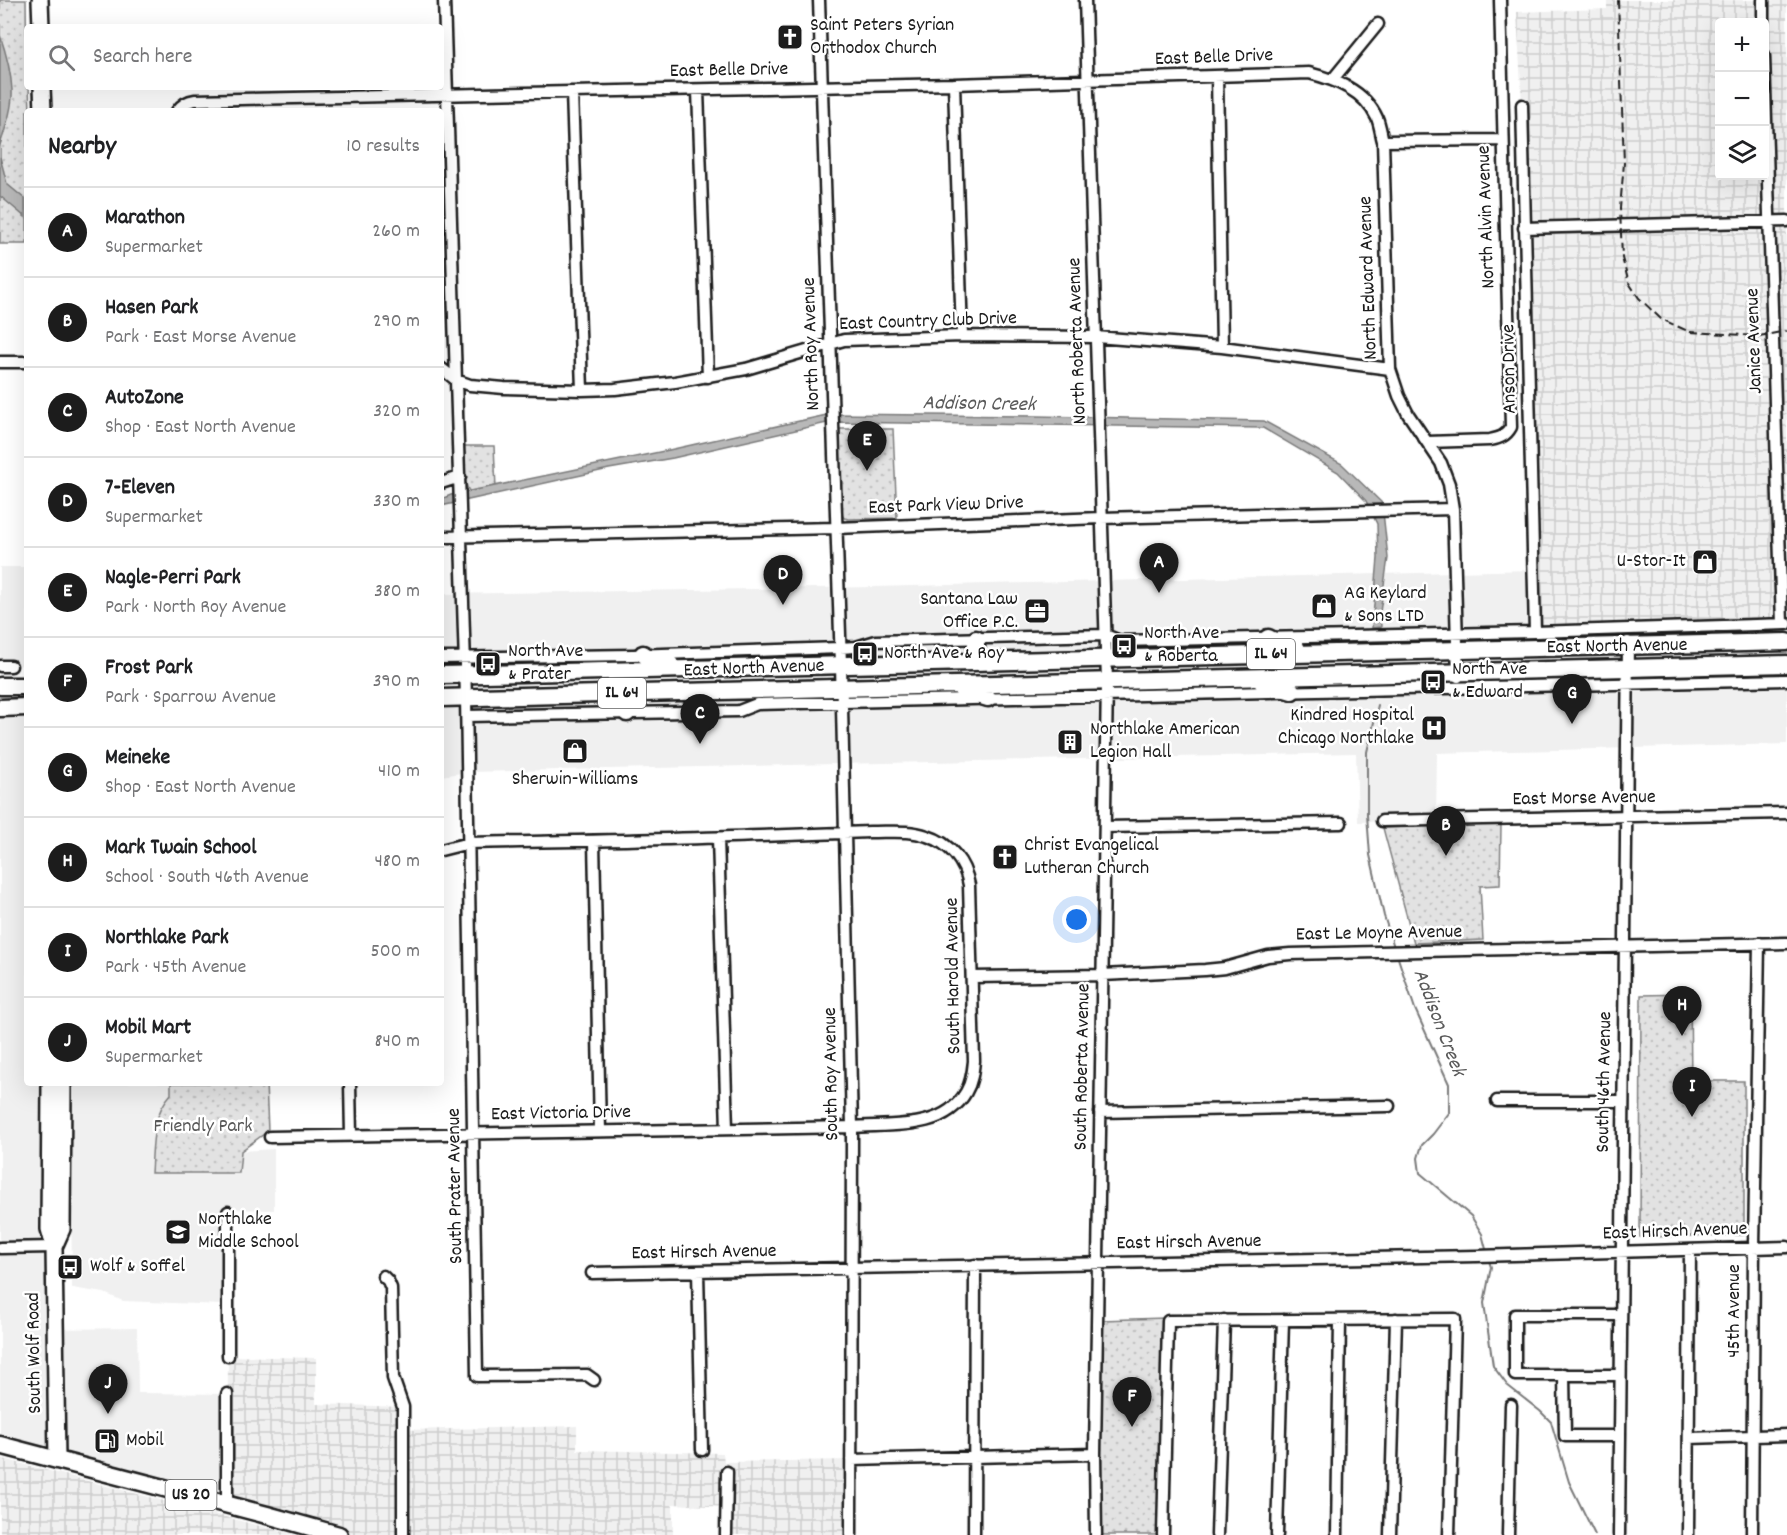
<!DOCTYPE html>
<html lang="en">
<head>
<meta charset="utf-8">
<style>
  :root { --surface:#fff; --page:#f6f6f6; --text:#202124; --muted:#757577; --line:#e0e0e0; --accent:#1c1c1c }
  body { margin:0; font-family:Dekko,sans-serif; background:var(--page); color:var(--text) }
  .controls { position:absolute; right:18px; top:18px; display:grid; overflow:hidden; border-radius:6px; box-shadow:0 6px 24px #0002 }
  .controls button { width:54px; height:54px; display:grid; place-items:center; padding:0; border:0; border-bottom:2px solid var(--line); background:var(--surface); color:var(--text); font:30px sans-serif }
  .you { position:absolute; left:1077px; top:920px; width:21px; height:21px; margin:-15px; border:4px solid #fff; border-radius:50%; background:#1a73e8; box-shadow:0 0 0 9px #1a73e833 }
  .badge { display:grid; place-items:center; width:39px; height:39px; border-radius:50%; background:var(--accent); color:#fff; font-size:20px; font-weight:700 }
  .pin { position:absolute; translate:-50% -50px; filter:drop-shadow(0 2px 3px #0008) }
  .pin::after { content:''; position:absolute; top:32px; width:21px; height:18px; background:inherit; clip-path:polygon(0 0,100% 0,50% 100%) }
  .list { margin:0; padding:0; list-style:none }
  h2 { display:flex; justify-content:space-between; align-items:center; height:78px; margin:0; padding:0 24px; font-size:26px }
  h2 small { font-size:20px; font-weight:400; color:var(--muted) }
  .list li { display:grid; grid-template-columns:39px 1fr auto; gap:18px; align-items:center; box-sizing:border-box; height:90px; padding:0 24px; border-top:2px solid var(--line) }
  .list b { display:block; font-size:22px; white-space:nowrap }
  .list p { margin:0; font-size:20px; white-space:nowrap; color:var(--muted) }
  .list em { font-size:20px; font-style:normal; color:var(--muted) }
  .icon { flex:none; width:33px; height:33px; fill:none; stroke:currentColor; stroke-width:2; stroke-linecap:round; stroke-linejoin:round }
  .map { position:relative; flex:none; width:1787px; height:1535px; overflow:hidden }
  .search { position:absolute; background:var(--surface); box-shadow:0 6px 24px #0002; left:24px; top:24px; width:420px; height:66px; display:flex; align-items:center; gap:15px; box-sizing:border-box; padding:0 21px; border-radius:6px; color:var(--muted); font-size:22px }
  .panel { position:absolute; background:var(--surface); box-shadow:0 6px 24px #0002; left:24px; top:108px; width:420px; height:978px; border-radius:6px }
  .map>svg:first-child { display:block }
</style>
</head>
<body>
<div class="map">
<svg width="1787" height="1535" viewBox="0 0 1787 1535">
  <defs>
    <pattern id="industrial-grid" width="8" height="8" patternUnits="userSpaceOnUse" patternTransform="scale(1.5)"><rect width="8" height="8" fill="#f0f0f0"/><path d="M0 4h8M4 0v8" fill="none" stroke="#cdcdcd"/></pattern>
    <pattern id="park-dots" width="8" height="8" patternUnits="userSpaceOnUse" patternTransform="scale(1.5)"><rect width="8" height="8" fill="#e2e2e2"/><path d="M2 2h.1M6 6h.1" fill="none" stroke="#c1c1c1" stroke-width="1.8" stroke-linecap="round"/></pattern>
  </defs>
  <rect width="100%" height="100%" fill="#fff"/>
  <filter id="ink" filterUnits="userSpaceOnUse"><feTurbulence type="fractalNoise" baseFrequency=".0167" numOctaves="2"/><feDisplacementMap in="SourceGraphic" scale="12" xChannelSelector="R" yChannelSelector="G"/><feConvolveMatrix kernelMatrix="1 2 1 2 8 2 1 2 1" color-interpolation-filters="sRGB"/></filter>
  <g filter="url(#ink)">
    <path fill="#f0f0f0" d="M0,567H27V665L0,666Z
      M1533,570L1535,632L1530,647L441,675V594L874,587Z
      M1787,680V744L1437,753L1436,820L1358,822L1356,753L468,772L441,776V698L1107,681L1106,695Z
      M27,707V1083H55L56,1329L137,1328L138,1393L227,1394V1505L0,1445V708Z
      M70,1083H171V1094L165,1101L239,1173L241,1151L274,1149V1210L221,1209L223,1305L123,1301L104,1293L72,1288Z"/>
    <path fill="url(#industrial-grid)" fill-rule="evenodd" d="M1607,0H1787V624L1535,632L1522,105L1517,12L1607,9ZM1720,22H1764V176H1720Z
      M228,1356L316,1358V1404L403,1407V1430L577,1426V1450L723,1453L724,1462L851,1460V1535H726V1507L673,1504V1535H339L227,1505Z
      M0,1458L295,1535H0Z"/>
    <path fill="url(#park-dots)" stroke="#7f7f7f" stroke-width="1.5" d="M0,0H26L27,87H29L30,111H27V244H0Z
      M838,429H893L897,518L849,519L844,518L841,513Z
      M464,446H494L496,488L469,491C462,480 465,460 464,446Z
      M1453,825H1501L1500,885L1480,886L1483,940L1414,943L1383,828Z
      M1690,994L1691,1081H1744V1235L1640,1237L1641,995Z
      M171,1083H266L268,1131L241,1151L239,1173H151C153,1146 151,1116 171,1094Z
      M1165,1318L1161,1535H1100L1101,1320Z"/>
    <path fill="#b8b8b8" stroke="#7a7a7a" stroke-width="1.5" d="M0,35C6,53 11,71 12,90C13,108 5,129 0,145Z
      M0,157L7,184L25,199V217L0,196Z
      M831,414L1037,416L1264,421L1342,464L1382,503L1388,558L1380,612L1381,627L1372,628L1378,558L1377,524L1366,501L1338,472L1263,428L831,422L673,458L609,469L441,506V499L451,495L669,450Z"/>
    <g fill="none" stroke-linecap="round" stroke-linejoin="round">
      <path stroke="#7a7a7a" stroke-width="2" d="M1378,705L1367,752V815L1370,855L1384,916L1394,947
        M1397,955L1415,1009L1449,1084V1113L1433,1134L1422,1145L1418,1158L1420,1173L1471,1216L1482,1234L1487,1253
        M1488,1258L1491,1267L1484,1303L1493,1366L1507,1385L1540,1411L1551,1422L1569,1482L1595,1535"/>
      <g stroke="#1c1c1c" stroke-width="15">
        <path id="minor" d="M444,0L466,697L477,1376L587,1375L594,1380
          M819,0L841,665L852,1127L851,1535
          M1085,0L1107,681L1095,1454L1096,1535
          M1763,0V22
          M1764,56L1782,624
          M1217,76L1222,347
          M1333,79L1378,24
          M954,84L962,336
          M698,90L708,377
          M572,92L582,390
          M1522,105L1535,632
          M177,111C182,104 187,101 195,100L954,84L1309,73C1336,80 1364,90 1377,118C1380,125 1381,134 1383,141L1502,140
          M1383,141L1390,369L1399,396L1408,414L1441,463L1449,484L1453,509L1458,677
          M1524,228L1787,221
          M0,362H27
          M441,368L456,380L470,385L504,388L582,390L615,389L675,382L746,369L844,340L962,336L1096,337L1222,347L1390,369
          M1427,442L1490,440C1500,438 1506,436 1511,427L1500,0
          M441,483L460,477
          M441,537L836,528L1101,518L1453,509
          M441,658L633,655L840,648L856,647L876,641L1105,635L1120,641L1535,632L1787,624
          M0,666H11
          M467,716L739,711L757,704L1787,680
          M1382,821L1787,813
          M1105,827L1341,823
          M718,838L727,1129
          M594,841L600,1131
          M973,977L1102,975L1205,970L1225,968L1268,956L1290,954L1787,943
          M350,1083L351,1136
          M1497,1101H1623
          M1100,1112L1389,1106
          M270,1137L852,1127C891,1124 944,1131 966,1092C972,1082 973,1071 974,1061L969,885C965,862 950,843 927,836C910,830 891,832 873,832C835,833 797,835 760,836C663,840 566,841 469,843L441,850
          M0,1248L54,1247
          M698,1271L702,1450
          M592,1273L1477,1256L1787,1247
          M383,1276L388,1281L391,1288L393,1378L403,1407V1535
          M228,1356V1212
          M1564,1374L1565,1436H1619
          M1620,1375H1515V1315H1621
          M1689,1438L1787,1435
          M851,1460L1095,1454
          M227,1505V1394
          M726,1535L727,1472
          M974,1535L975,1265
          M1163,1535L1168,1321L1455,1319L1449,1535
          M1217,1535L1224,1320
          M1277,1535L1283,1320
          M1337,1535L1340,1320
          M1390,1535L1396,1319
          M1508,1535L1511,1405
          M1619,1535L1628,642
          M1688,1535L1690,1250
          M1752,1535L1754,1248L1759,943"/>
      </g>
      <g stroke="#1c1c1c" stroke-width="20">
        <path id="secondary" d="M40,0L41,27
          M42,87L43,111
          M50,1083L49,1229L54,1247L57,1460
          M54,1247L62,1229L63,1083"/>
      </g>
      <g stroke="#1c1c1c" stroke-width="21">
        <path id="primary" d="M1268,638L1278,643L1296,647
          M976,639V652L981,661
          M643,654L654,661L670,664
          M441,675L1787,642
          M1262,682L1292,691
          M0,686H27
          M962,690L988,698
          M627,693V713
          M441,698L1787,664
          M0,708L27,707
          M0,1445L267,1515L339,1535"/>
      </g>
      <use href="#minor" stroke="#fff" stroke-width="10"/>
      <use href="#secondary" stroke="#fff" stroke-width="15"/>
      <use href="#primary" stroke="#fff" stroke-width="16"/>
      <path stroke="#1c1c1c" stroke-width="2" stroke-dasharray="9 4.5" stroke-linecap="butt" d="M1618,0L1624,163L1620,208L1622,258L1629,283L1639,298L1661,319L1690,332L1759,336L1787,331"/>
    </g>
  </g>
  <defs>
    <g id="church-square" transform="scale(1.35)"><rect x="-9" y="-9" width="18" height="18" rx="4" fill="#1c1c1c" stroke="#fff"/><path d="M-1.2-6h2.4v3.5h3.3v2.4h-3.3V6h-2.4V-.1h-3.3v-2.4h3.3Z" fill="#fff"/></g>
    <g id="shop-square" transform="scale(1.35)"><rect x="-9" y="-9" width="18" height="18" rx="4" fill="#1c1c1c" stroke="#fff"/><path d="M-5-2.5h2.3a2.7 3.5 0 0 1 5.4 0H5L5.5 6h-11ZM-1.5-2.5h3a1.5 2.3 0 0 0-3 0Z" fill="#fff"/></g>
    <g id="office-square" transform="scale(1.35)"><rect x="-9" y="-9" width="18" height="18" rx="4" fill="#1c1c1c" stroke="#fff"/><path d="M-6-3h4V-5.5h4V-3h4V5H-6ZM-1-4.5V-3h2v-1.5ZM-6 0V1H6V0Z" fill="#fff"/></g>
    <g id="bus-square" transform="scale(1.35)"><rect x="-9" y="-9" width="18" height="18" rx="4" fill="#1c1c1c" stroke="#fff"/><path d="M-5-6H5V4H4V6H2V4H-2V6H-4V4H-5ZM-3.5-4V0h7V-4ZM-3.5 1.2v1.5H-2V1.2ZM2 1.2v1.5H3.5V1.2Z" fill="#fff"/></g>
    <g id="hospital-square" transform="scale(1.35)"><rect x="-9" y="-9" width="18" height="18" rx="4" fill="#1c1c1c" stroke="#fff"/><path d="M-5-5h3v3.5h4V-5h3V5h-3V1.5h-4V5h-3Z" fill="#fff"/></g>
    <g id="building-square" transform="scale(1.35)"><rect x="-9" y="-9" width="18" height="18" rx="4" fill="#1c1c1c" stroke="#fff"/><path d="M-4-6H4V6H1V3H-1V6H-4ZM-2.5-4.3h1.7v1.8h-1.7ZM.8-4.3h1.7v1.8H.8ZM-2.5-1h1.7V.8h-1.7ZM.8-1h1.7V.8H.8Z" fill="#fff"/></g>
    <g id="school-square" transform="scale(1.35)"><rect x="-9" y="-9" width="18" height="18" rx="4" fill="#1c1c1c" stroke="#fff"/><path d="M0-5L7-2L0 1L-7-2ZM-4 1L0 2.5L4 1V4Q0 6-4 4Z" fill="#fff"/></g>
    <g id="fuel-square" transform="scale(1.35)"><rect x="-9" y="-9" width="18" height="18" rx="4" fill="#1c1c1c" stroke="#fff"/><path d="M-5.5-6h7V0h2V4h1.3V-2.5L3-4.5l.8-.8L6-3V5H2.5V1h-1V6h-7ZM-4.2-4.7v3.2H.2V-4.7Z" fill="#fff"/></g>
  </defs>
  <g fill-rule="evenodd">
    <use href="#church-square" x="790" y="37"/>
    <use href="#shop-square" x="1705" y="562"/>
    <use href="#shop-square" x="1324" y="606"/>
    <use href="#office-square" x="1037" y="611"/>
    <use href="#bus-square" x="1124" y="646"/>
    <use href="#bus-square" x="865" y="654"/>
    <use href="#bus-square" x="488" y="664"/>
    <use href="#bus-square" x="1433" y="682"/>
    <use href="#hospital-square" x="1434" y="728"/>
    <use href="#building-square" x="1070" y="742"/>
    <use href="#shop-square" x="575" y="751"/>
    <use href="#church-square" x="1005" y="857"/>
    <use href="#school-square" x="178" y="1232"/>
    <use href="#bus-square" x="70" y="1267"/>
    <use href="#fuel-square" x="107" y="1441"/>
  </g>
  <g text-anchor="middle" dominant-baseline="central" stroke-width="5" stroke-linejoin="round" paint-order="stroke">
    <g fill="#fff" stroke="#606060" stroke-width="1.5">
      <rect x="1247" y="639" width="48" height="30" rx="4.5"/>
      <rect x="598" y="678" width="48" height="30" rx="4.5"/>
      <rect x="165.5" y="1480" width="51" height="30" rx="4.5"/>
    </g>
    <g font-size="18" font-weight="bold" fill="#1c1c1c">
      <text x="1271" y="654">IL 64</text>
      <text x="622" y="693">IL 64</text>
      <text x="191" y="1495">US 20</text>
    </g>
    <g font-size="20" fill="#1c1c1c" stroke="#fff" text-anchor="start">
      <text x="810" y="26">Saint Peters Syrian<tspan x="810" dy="23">Orthodox Church</tspan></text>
      <text x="1686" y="562" text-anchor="end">U-Stor-It</text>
      <text x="1344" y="594">AG Keylard<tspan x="1344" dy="23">&amp; Sons LTD</tspan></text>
      <text x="1018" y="600" text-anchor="end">Santana Law<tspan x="1018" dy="23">Office P.C.</tspan></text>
      <text x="1144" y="634">North Ave<tspan x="1144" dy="23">&amp; Roberta</tspan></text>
      <text x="508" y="652">North Ave<tspan x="508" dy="23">&amp; Prater</tspan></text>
      <text x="884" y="654">North Ave &amp; Roy</text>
      <text x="1452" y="670">North Ave<tspan x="1452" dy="23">&amp; Edward</tspan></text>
      <text x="1414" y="716" text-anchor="end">Kindred Hospital<tspan x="1414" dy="23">Chicago Northlake</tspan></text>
      <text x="1090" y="730">Northlake American<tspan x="1090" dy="23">Legion Hall</tspan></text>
      <text x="575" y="780" text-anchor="middle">Sherwin-Williams</text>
      <text x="1024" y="846">Christ Evangelical<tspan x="1024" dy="23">Lutheran Church</tspan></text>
      <text x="198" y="1220">Northlake<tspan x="198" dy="23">Middle School</tspan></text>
      <text x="90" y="1267">Wolf &amp; Soffel</text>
      <text x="126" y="1441">Mobil</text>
    </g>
    <g font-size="20" fill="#1c1c1c" stroke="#fff">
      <text transform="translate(1214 58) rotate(-2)">East Belle Drive</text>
      <text transform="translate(729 71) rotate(-1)">East Belle Drive</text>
      <text transform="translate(1487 217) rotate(-92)">North Alvin Avenue</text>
      <text transform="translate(1369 278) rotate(-92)">North Edward Avenue</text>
      <text transform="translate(928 322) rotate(-2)">East Country Club Drive</text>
      <text transform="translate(1078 341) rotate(-92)">North Roberta Avenue</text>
      <text transform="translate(1755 341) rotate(-92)">Janice Avenue</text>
      <text transform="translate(812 344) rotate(-92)">North Roy Avenue</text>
      <text transform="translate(1510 369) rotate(-91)">Anson Drive</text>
      <text transform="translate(946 506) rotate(-2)">East Park View Drive</text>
      <text transform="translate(1617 647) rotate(-1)">East North Avenue</text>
      <text transform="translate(754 669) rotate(-2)">East North Avenue</text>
      <text transform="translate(1584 799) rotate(-1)">East Morse Avenue</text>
      <text transform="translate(1379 934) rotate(-1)">East Le Moyne Avenue</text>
      <text transform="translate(954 976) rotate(-91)">South Harold Avenue</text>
      <text transform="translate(1083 1067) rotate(-89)">South Roberta Avenue</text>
      <text transform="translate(832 1074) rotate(-91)">South Roy Avenue</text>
      <text transform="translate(1605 1082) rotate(-89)">South 46th Avenue</text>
      <text transform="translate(561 1114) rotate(-1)">East Victoria Drive</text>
      <text transform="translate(456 1186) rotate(-91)">South Prater Avenue</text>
      <text transform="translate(1675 1232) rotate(-2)">East Hirsch Avenue</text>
      <text transform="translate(1189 1243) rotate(-1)">East Hirsch Avenue</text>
      <text transform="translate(704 1253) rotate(-1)">East Hirsch Avenue</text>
      <text transform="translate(1735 1311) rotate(-90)">45th Avenue</text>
      <text transform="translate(35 1353) rotate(-91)">South Wolf Road</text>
    </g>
    <g font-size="20" fill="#575757" stroke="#fff">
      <text x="203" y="1127">Friendly Park</text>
    </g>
    <g font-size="21" font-style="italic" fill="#5a5a5a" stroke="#fff">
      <text transform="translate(979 405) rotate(1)">Addison Creek</text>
      <text transform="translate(1438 1023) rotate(69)">Addison Creek</text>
    </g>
  </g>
</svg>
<div class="controls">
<button>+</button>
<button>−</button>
<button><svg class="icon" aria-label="layers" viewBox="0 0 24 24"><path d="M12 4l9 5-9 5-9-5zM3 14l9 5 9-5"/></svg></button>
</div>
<div class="you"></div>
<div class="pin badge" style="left:1159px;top:593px">A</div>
<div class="pin badge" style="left:1446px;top:856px">B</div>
<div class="pin badge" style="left:700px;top:744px">C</div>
<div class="pin badge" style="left:783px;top:605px">D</div>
<div class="pin badge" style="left:867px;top:471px">E</div>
<div class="pin badge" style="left:1132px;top:1427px">F</div>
<div class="pin badge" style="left:1572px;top:724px">G</div>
<div class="pin badge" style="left:1682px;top:1036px">H</div>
<div class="pin badge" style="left:1692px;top:1117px">I</div>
<div class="pin badge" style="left:108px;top:1414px">J</div>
<div class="search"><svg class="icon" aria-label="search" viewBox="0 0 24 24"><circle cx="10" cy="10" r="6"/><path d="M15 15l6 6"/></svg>Search here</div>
<section class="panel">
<h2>Nearby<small>10 results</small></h2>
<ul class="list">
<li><span class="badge">A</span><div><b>Marathon</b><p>Supermarket</p></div><em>260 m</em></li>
<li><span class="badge">B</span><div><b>Hasen Park</b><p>Park · East Morse Avenue</p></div><em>290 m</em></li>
<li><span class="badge">C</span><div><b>AutoZone</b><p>Shop · East North Avenue</p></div><em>320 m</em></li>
<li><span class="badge">D</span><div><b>7-Eleven</b><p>Supermarket</p></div><em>330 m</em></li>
<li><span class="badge">E</span><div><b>Nagle-Perri Park</b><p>Park · North Roy Avenue</p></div><em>380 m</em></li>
<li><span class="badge">F</span><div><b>Frost Park</b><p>Park · Sparrow Avenue</p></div><em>390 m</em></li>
<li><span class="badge">G</span><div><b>Meineke</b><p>Shop · East North Avenue</p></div><em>410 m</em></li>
<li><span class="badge">H</span><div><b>Mark Twain School</b><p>School · South 46th Avenue</p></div><em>480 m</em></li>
<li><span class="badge">I</span><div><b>Northlake Park</b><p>Park · 45th Avenue</p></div><em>500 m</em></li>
<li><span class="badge">J</span><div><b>Mobil Mart</b><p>Supermarket</p></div><em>840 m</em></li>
</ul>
</section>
</div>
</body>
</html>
